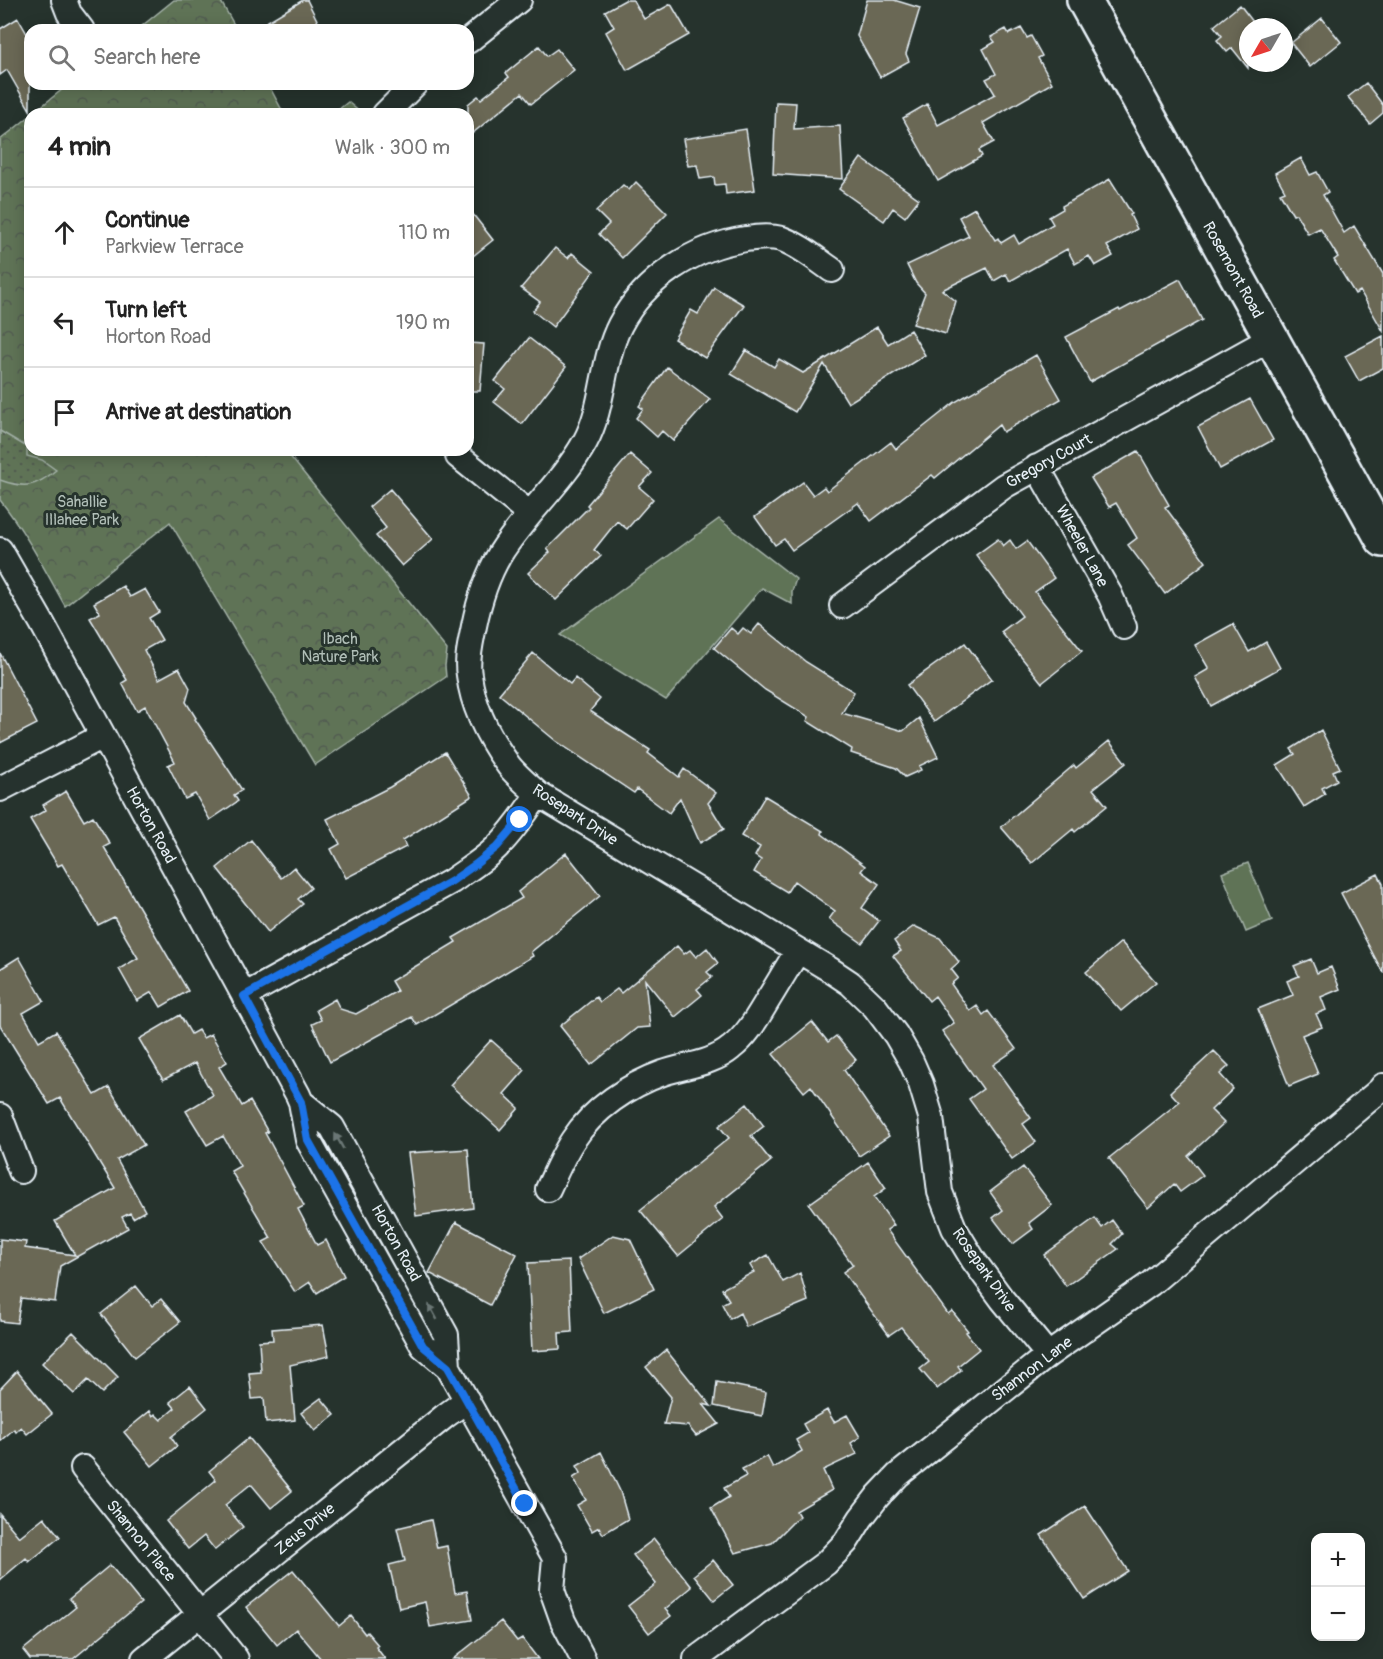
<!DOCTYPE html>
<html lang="en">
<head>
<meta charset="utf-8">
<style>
  :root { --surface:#fff; --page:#f6f6f6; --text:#222; --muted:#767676; --line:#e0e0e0 }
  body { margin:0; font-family:Pangolin,sans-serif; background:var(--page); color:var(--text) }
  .controls { position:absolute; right:18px; bottom:18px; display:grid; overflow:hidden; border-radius:12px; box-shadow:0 3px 15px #0003 }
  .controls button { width:54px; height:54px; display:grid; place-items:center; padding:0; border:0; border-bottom:2px solid var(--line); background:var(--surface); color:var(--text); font:30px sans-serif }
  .compass { position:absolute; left:1239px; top:18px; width:54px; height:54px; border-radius:50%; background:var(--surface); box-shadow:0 3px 15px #0003; rotate:231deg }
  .stop { position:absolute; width:18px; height:18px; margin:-14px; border:4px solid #1a73e8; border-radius:50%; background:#fff }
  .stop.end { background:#1a73e8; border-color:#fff; box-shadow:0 2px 6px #0008 }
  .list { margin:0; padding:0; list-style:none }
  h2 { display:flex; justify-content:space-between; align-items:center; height:78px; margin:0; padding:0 24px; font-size:26px }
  h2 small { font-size:20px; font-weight:400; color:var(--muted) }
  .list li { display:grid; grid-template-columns:39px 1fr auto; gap:18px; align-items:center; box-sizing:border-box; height:90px; padding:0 24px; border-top:2px solid var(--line) }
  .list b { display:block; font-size:22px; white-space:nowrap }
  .list p { margin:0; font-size:20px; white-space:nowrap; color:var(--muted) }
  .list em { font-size:20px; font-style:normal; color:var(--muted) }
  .icon { flex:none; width:33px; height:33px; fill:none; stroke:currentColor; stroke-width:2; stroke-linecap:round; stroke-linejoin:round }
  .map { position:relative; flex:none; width:1383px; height:1659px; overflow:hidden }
  .search { position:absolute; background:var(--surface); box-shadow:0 3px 15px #0003; left:24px; top:24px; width:450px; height:66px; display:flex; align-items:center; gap:15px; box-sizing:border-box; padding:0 21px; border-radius:18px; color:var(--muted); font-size:22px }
  .panel { position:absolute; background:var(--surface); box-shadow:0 3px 15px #0003; left:24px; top:108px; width:450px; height:348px; border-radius:18px }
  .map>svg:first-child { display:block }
</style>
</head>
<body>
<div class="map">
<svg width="1383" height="1659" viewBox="0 0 1383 1659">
  <defs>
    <pattern id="forest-crowns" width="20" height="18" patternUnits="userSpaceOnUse" patternTransform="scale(1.5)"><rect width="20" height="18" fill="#5f7357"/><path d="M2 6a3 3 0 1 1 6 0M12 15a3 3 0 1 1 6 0" fill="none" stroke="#515b50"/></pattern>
    <pattern id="park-dots" width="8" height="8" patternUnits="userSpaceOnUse" patternTransform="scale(1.5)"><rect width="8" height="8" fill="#5f7357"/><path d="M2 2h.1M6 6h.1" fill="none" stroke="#515b50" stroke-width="1.8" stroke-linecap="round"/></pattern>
  </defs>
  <rect width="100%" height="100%" fill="#26332d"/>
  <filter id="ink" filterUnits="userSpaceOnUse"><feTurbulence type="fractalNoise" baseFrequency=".0167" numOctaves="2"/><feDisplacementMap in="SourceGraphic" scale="12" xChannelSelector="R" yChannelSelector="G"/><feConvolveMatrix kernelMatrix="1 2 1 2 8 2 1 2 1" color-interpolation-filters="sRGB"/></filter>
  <g filter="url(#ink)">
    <path fill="#5f7357" stroke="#a4b2a8" stroke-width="1.5" d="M719,519L796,579L792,591V604L762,588L666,700L560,635Z
      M1248,863L1272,921L1246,932L1222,873Z"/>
    <path fill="url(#forest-crowns)" stroke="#a4b2a8" stroke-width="1.5" d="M174,0H220L237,30H137Z
      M69,84H268L284,114H32Z
      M348,102L362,114H333Z
      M30,116V450H285L447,650L445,666L446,677L315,765L170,522L65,606C45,570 26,533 0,500V140Z"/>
    <path fill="url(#park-dots)" stroke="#a4b2a8" stroke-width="1.5" d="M0,431L27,447V456L42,460L56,470C36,487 25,489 0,480Z"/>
    <path fill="#6b6854" stroke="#e8f1f8" stroke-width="1.5" d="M303,0H307L322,30H253Z
      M625,0H633L644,19L671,4L689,35L627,70L606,32L614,27L605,11Z
      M867,0H894L920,8L906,54L909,61L880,77L857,36Z
      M1240,5L1257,27H1248V68L1232,48L1227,52L1217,40L1222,36L1214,26Z
      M18,18L30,39V110L7,70L0,75V29Z
      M1322,18L1341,42L1310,67L1291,43Z
      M1021,28L1027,38L1031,36L1042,56L1038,58L1052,83L983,123L994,142L979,150L982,156L938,181L903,118L927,104L938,125L995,94L986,79L996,74L983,49L995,42L991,37L1006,29L1009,34Z
      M539,46L547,56L557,49L574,70L531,104L522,93L468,137V104L478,96L481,99L509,77L506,73Z
      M1366,83L1383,105V113L1370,124L1348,97Z
      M776,102L796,103L794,129L840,126L843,179L773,174Z
      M746,129L755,190L726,194L725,184L715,185L714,177L700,179L697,165L688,166L683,139Z
      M861,158L919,199L905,217L893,208L884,221L839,189Z
      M1301,158L1310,175L1317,172L1328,192L1323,195L1344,233L1354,226L1383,274V331L1360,291L1355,294L1334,260L1338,257L1320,228L1308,234L1296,214L1293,215L1280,193L1285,191L1275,173Z
      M1110,179L1132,214L1130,215L1137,229L1107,246L1113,256L1095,266L1089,256L1075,264L1067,249L1010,281L1006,274L994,281L987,268L942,290L956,301L946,334L913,324L925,293L916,283L907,265L969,236L959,217L975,208L995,240L998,238L1001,243L1014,235L1019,244L1053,224L1049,217L1063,209L1062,206Z
      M636,182L667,213L622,258L599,234L609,224L596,211L623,185L629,190Z
      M468,208L493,240L468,260Z
      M555,248L568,258L572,253L594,271L553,327L533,311L540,302L521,288Z
      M1180,279L1202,320L1090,382L1066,337L1119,309L1120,311Z
      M714,287L744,305L705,358L674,339L691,310L698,314Z
      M877,327L888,344L910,330L925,355L848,403L824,364L795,412L731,374L746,350L774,367L779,359L803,373Z
      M1383,336V368L1359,381L1345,356Z
      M529,338L566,367L522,424L494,402L505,389L495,381Z
      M468,343L484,344L480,391H468Z
      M1036,355L1061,399L1003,432L999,425L935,478L932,475L871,521L858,503L792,550L784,539L775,545L755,517L803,482L813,495L824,487L827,491L891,442L896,449L955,402Z
      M667,367L710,399L673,441L662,431L657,437L636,418L643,409L639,406Z
      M1250,399L1273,440L1220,469L1198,427Z
      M1138,451L1169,505L1165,507L1206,562L1165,594L1128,545L1137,538L1116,503L1109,507L1091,478Z
      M630,454L652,473L639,487L653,499L627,529L617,521L594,550L601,556L556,600L528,573L550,552L547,549L589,507L587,505Z
      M390,489L433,539L402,566L376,536L386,528L369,507Z
      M998,539L1003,546L1010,540L1016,549L1027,541L1054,578L1035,592L1082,651L1042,683L1001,632L1022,616L976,555Z
      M123,586L130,597L145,589L159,612L149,618L162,640L144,650L159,679L179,668L190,688L186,702L196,718L195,719L242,790L234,795L238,801L210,820L195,794L185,799L168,765L175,762L145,706L137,711L122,683L127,680L90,618L100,613L94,603Z
      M759,624L806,662L854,692L842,713L903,731L919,718L938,757L919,766L921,770L905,777L896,768L851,753L852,749L807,721L809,717L765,690L714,648L731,628L738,634L743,628L751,634Z
      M1233,624L1249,652L1266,642L1280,668L1211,706L1195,677L1209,669L1195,645Z
      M965,643L992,679L934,722L907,685Z
      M0,653L37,724L0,743Z
      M533,653L570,684L575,678L600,699L590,711L650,750L648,753L679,777L684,769L716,793L708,803L724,829L700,843L680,798L669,813L637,789L634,793L556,741L499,694Z
      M1321,730L1340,768L1333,771L1337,780L1322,788L1325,794L1304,807L1277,765L1295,754L1291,749Z
      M1109,741L1126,763L1093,789L1107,806L1075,832L1073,829L1032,863L1001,827L1074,765L1076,768Z
      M445,752L472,796L403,840L406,847L346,878L331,849L340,844L327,819L390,787Z
      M66,791L84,821L93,816L110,844L104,847L188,991L161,1007L152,992L137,1001L119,969L138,958L114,917L98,925L62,864L58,866L30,819L46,810L43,805Z
      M765,796L823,831L822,834L865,866L861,871L879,884L862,908L879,921L862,943L829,919L835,911L794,881L787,892L754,872L761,860L755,856L760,847L741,836Z
      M251,840L281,878L294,867L311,888L298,899L303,904L268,932L217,868Z
      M566,853L600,896L531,952L533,956L417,1025L412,1017L330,1062L312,1024L321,1020L316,1010L335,999L340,1009L356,1014L397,991L391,981L456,942L453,938L522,898L518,892Z
      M1378,874L1383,884V973L1341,893Z
      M914,926L940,938L959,962L951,969L958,978L951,984L970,1011L977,1006L983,1015L988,1011L1016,1049L993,1065L1031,1118L1023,1124L1036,1142L1012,1159L969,1099L983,1089L942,1031L954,1023L935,996L929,1001L893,956L901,951L894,941Z
      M1121,942L1156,982L1121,1011L1086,972Z
      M677,946L684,954L690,950L696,957L707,948L718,963L707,972L712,977L697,989L702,995L675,1017L645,980L650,1027L637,1028L591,1065L560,1026L596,997L600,1002L617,989L621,993Z
      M19,957L44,1001L23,1013L39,1041L56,1031L95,1095L109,1087L144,1145L117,1160L145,1211L133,1218L130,1213L122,1217L128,1228L60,1266L55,1302L21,1298L17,1323L0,1321V1239L26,1242L25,1248L75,1255L55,1221L115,1188L60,1098L49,1104L0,1025V969Z
      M1311,959L1317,973L1331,967L1340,989L1321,997L1326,1010L1316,1014L1322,1027L1302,1035L1318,1074L1289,1086L1258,1009L1293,995L1287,981L1299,976L1294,966Z
      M180,1015L191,1034L198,1030L203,1038L211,1034L227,1062L219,1067L242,1106L250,1101L268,1132L265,1133L304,1206L298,1209L317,1245L326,1240L344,1276L317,1293L310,1282L295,1292L263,1242L271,1238L231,1171L240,1166L223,1136L207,1145L186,1111L213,1095L195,1063L163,1080L139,1039Z
      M812,1022L828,1042L836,1036L856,1060L844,1070L889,1136L859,1156L811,1086L804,1092L773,1054Z
      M491,1040L525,1070L504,1094L519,1108L500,1130L450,1085Z
      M1214,1051L1229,1066L1220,1074L1233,1089L1211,1110L1224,1123L1188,1156L1203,1175L1180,1192L1174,1184L1148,1208L1109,1158L1179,1102L1170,1092Z
      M747,1104L764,1126L751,1136L771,1161L714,1207L723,1219L678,1256L640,1210L729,1138L719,1126Z
      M468,1149L473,1208L416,1216L408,1153Z
      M868,1162L886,1188L874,1197L894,1225L887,1230L948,1314L952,1311L968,1331L966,1332L979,1349L958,1366L961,1370L937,1389L920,1369L929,1362L901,1327L889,1335L843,1272L853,1265L809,1204Z
      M1023,1167L1052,1205L1029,1223L1033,1229L1013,1244L993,1218L1003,1210L990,1192Z
      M1095,1218L1102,1228L1112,1220L1122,1234L1112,1244L1118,1249L1066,1286L1044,1255Z
      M456,1222L517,1254L490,1305L429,1273Z
      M613,1235L630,1239L654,1289L604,1313L578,1259Z
      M768,1255L783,1282L800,1273L808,1301L746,1327L740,1313L730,1319L722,1304L729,1300L722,1289L754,1272L750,1265Z
      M569,1261L572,1332L559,1333L560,1349L532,1351L528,1263Z
      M136,1286L152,1306L161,1299L180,1322L135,1357L101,1314Z
      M323,1325L329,1356L290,1365L295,1420L266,1423L264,1398L252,1399L249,1373L261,1372L259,1341L273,1340L272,1329Z
      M73,1332L118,1377L102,1393L88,1380L74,1394L42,1363Z
      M666,1350L711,1406L703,1404L719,1424L696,1436L688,1426L664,1424L671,1397L646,1367Z
      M17,1371L52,1414L27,1434L21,1427L16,1432L14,1429L0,1441V1389Z
      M717,1382L766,1392L762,1416L714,1406Z
      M190,1386L207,1408L171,1437L177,1446L152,1466L124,1432L150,1411L153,1416L155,1414L161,1420L175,1408L170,1402Z
      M321,1398L335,1415L315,1431L301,1413Z
      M827,1410L834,1422L847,1415L860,1437L851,1443L857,1454L823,1470L832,1490L796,1511L799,1516L772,1543L735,1553L711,1508L729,1497L724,1488L746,1476L742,1469L767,1456L773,1468L802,1451L796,1440L808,1433L803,1424Z
      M249,1438L292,1491L271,1508L251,1484L225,1505L243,1527L215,1550L204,1536L188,1549L166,1521L216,1480L209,1471Z
      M601,1452L620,1491L628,1519L603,1534L599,1527L592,1531L577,1505L586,1500L573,1478L581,1473L577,1466Z
      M1085,1506L1128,1571L1084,1599L1041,1535Z
      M0,1514L19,1537L44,1517L60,1537L29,1562L26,1558L0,1580Z
      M431,1520L437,1548L447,1546L455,1593L467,1591L472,1620L430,1627L425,1602L399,1608L389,1565L405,1561L397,1528Z
      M654,1539L692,1587L665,1609L671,1616L649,1633L628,1606L656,1584L633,1555Z
      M713,1560L733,1585L714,1600L694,1575Z
      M110,1565L141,1603L73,1659H30L23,1650L76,1607L69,1599Z
      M293,1570L339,1626L351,1616L365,1634L367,1632L378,1645L376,1647L385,1659H321L296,1629L277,1645L246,1607Z
      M501,1621L517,1641L522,1638L538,1659H453Z"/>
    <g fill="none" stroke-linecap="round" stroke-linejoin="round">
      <g stroke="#e8f1f8" stroke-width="28">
        <path id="minor" d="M64,0L69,13L82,30
          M468,41L519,0
          M385,114L415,84
          M832,270C816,259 801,246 782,239C770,236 758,237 746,239C695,246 644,279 620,325C601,362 605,405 585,442C562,483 525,514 500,554C487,576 479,601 474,626C471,642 466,660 469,675C473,707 490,740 509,766C517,776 528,785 538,794L829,969L850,983L875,1007L896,1035L911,1061L921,1084L931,1117L940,1192L954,1228L974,1261L1002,1299L1048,1355
          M458,456L530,514
          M1037,467L1110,595L1124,627
          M0,550L42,623L298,1095L301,1102L308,1140L423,1346L448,1367L555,1558L552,1590L563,1621L583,1659
          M842,606L1004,486L1272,338
          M0,789L103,736
          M244,996L452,881C467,870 484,860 497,847C513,831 526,812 538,794
          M301,1102L332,1127L446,1335L448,1367
          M0,1116L21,1171
          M548,1189C556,1172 563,1155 573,1140C593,1109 629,1085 663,1073C686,1065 712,1064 731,1048C748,1035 758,1016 769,998C779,982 788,966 798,951
          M83,1468L236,1659
          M144,1659L445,1416L467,1400
          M696,1659L826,1563L846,1542L861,1518L878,1496L898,1475L1048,1355L1150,1284L1380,1090L1383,1086"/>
      </g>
      <g stroke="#e8f1f8" stroke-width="38">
        <path id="secondary" d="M1084,0L1383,540"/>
      </g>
      <use href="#minor" stroke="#26332d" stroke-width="24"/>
      <use href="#secondary" stroke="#26332d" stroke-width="33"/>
    </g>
    <defs><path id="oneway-solid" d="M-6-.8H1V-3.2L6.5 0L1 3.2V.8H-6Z" transform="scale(1.5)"/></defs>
    <g fill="#6a7674">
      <use href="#oneway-solid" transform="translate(339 1141) rotate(-119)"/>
      <use href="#oneway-solid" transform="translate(433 1312) rotate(-119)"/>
    </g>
  </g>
  <g fill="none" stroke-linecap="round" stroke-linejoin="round" filter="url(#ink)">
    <path stroke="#1a73e8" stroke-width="8" d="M520,820L497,847L476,864L452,881L244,996L301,1102L308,1140L423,1346L448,1367L525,1504"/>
  </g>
  <g text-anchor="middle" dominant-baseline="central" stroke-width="6" stroke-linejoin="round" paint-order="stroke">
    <g font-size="16" fill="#e8f1f8" stroke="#26332d">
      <text transform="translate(1233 270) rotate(61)">Rosemont Road</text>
      <text transform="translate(1049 461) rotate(-29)">Gregory Court</text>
      <text transform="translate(1082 546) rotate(61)">Wheeler Lane</text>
      <text transform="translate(575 815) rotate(33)">Rosepark Drive</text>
      <text transform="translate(151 825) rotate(61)">Horton Road</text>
      <text transform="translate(396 1243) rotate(61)">Horton Road</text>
      <text transform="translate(984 1270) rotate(55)">Rosepark Drive</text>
      <text transform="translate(1032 1369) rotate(-37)">Shannon Lane</text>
      <text transform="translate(305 1529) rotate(-39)">Zeus Drive</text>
      <text transform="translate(141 1541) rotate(51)">Shannon Place</text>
    </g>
    <g font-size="16" fill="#b1bfb8" stroke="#26332d">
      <text x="82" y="502">Sahallie<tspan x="82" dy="18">Illahee Park</tspan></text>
      <text x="340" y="639">Ibach<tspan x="340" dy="18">Nature Park</tspan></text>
    </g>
  </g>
</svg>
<div class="controls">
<button>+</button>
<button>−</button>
</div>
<svg class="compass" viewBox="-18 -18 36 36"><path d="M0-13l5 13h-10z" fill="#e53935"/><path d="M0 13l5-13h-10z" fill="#767676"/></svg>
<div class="stop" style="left:520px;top:820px"></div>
<div class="stop end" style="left:525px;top:1504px"></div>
<div class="search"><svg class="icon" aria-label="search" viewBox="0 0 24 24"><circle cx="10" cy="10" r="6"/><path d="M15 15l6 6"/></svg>Search here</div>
<section class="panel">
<h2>4 min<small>Walk · 300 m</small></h2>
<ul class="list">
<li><svg class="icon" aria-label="ahead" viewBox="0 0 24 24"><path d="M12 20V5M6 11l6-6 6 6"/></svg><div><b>Continue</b><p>Parkview Terrace</p></div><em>110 m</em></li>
<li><svg class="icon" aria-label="left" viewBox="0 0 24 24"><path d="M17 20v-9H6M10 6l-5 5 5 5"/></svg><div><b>Turn left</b><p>Horton Road</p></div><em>190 m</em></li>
<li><svg class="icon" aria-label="arrive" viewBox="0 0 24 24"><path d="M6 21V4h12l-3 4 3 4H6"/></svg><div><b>Arrive at destination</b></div></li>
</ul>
</section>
</div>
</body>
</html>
